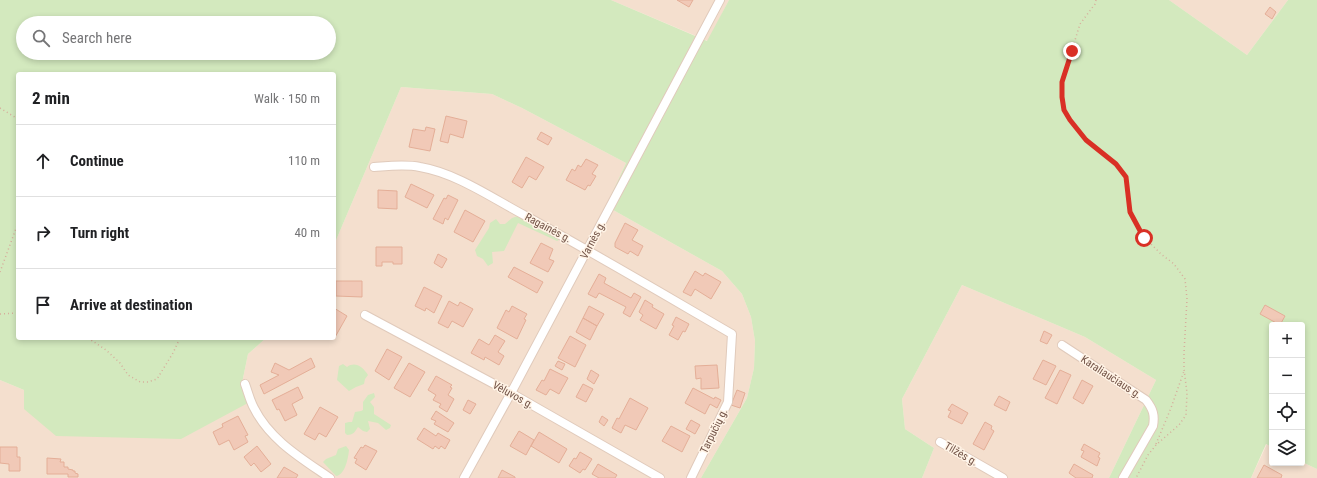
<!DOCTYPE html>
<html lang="en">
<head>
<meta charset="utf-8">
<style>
  :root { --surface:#fff; --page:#f2f2f2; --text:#202124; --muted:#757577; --line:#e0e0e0 }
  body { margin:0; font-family:"Roboto Condensed",sans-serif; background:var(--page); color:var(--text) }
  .controls { position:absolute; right:12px; bottom:12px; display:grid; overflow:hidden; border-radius:4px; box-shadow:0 2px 6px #0003 }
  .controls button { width:36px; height:36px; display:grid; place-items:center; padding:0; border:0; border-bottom:1px solid var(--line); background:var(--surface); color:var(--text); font:20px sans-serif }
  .stop { position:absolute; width:12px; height:12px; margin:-9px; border:3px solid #d93025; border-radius:50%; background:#fff }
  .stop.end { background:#d93025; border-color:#fff; box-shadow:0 1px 4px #0008 }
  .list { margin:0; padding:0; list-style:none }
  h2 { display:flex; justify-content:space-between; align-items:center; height:52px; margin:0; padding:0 16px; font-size:17px }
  h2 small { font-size:13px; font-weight:400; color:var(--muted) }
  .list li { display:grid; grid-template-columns:26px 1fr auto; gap:12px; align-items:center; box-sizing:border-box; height:72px; padding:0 16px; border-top:1px solid var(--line) }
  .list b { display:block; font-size:15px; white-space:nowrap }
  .list em { font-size:13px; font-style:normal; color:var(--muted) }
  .icon { flex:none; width:22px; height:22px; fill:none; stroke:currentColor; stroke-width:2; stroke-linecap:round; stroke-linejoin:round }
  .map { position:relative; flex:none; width:1317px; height:478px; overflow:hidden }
  .search { position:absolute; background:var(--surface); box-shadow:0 2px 6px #0003; left:16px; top:16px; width:320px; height:44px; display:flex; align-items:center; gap:10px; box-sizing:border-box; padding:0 14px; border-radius:22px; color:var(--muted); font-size:15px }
  .panel { position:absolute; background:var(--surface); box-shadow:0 2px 6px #0003; left:16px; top:72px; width:320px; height:268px; border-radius:4px }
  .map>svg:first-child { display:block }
</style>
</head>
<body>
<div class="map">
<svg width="1317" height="478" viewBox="0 0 1317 478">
  <rect width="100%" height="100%" fill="#fceedf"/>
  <path fill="#f4dfce" d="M611,0H729L708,41Z
    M1169,0H1288L1247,55Z
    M401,87L492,94L522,108L626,163L606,206L722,271L742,294L751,317L755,341L754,368L747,398L701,478H0V380L24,390L242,383L248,354L266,338H334V245Z
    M962,285L1085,337L1156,380L1109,478H922L934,448L905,429L902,399Z
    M1267,444L1272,447V463H1302V462L1317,469V478H1251Z"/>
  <path fill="#d3e9be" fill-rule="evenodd" d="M0,0H611L707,41L729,0H1169L1247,55L1288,0H1317V469L1302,462V325H1272V447L1266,444L1251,478H1109L1156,380L1085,337L962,285L902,399L905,429L934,448L922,478H701L747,398L754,368L755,341L751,317L742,294L722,271L606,206L626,163L522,108L492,94L401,87L334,245V74H18V338H266L248,354L242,383L248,403L181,439L56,436L24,409V390L0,380ZM23,23H329V53H23Z
    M518,216L561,239L557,241L518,223L504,251L492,252L493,263L488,266L483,259L477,256L475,250L489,228L490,223L496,219L500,224H505L512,218Z
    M343,364L347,367C355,361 363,367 368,375L365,379L364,384L356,387L349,391L337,380L339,366Z
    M374,393L375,397L370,402L374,407V414L391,425L390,428L386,430L378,423L368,421L370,429L367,432L363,431L358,427C355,432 353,435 347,435L345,433V423L349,422H352L355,412L361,411L363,410V402L368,395Z
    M346,446L349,450C348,459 345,475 336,476L323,462L326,459L336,455L338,449Z"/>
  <path fill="#f1c9b7" stroke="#e4ae97" d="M677,0H693L689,7Z
    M1270,7L1276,12L1272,19L1265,14Z
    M446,116L467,121L463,138L450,134L448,143L440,141Z
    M426,127L435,129L430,151L409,147L413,129L425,131Z
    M541,132L552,138L548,145L537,139Z
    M526,157L544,167L536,180L529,176L522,188L512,182Z
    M586,159L598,165L592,174L596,176L590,186L588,185L585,190L566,180L572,169L575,171L578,165L581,167Z
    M411,184L434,195L427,208L405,197Z
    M378,190L397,191V209L378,208Z
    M448,195L458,200L448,220L445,218L443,224L433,219L444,198L446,199Z
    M465,210L485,221L473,242L454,232Z
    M625,223L638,230L632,240L643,246L638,256L630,251L628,254L615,247V243Z
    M541,243L553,249L549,259L554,261L548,272L530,263Z
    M376,247H402V264H393V262H382V266H376Z
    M438,254L447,259L442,268L434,263Z
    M514,267L543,282L537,293L508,277Z
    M695,271L703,276L705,273L721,282L711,299L695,289L691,296L683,292Z
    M599,274L606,278L604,283L631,298L634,293L641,297L630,317L623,313L626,307L599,293L596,298L588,294Z
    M336,281H362V297L336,296Z
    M424,287L442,296L434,313L426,308L425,311L415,306Z
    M645,300L653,305L652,307L664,314L656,329L640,320L643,315L639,312Z
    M449,301L458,306L460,302L473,309L463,327L452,321L448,328L438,323Z
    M1265,305L1285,316L1280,325L1260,314Z
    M512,306L527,314L524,319L526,320L517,339L497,328L506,310L509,312Z
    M589,306L604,314L597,326L583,318Z
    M334,308L347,316L334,339L332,338H334Z
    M676,317L689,324L685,332L683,331L678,340L669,335L674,326L672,325Z
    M583,318L597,326L590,340L576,332Z
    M1044,331L1052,335L1047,344L1040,341Z
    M495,335L505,341L498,352L504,356L499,365L485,357L484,360L471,353L479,339L489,345Z
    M570,336L586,345L575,367L558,358Z
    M387,349L402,357L389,380L375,371Z
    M311,358L315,367L264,394L260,385L279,375L271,372L275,363L289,370Z
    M1043,360L1056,366L1046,385L1033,379Z
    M558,361L565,364L562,370L555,366Z
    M409,363L425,372L410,397L394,388Z
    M717,365L719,388L701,389V378L696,379L695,366Z
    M550,369L568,378L559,394L550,389L546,395L536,390L542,380L544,381Z
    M591,370L599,375L594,384L587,379Z
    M1060,370L1071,375L1057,404L1045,398Z
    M436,376L452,385L450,387L452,388L448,395L454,399L447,412L439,407L441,404L433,400L436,395L428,390Z
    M1082,380L1093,386L1083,404L1073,398Z
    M583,384L593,389L586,402L576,397Z
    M298,387L303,398L292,404L297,415L285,421L279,409L277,410L272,400Z
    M693,388L714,399L715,397L721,400L717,408L710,404L705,414L685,403Z
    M737,390L745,393L740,408L731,405Z
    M999,396L1010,402L1006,411L994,405Z
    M630,398L648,408L636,430L625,425L621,433L612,428L617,418L619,419Z
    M468,400L476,404L470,414L463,410Z
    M952,404L968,413L962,424L948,417L951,411L948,410Z
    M320,407L338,417L326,437L319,433L315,440L304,434Z
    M436,411L454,423L448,432L434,424L436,421L431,419Z
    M238,416L248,435L245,436L248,442L234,450L229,440L219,445L213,432L223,427L222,424Z
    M602,416L608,420L604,426L599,422Z
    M691,420L700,425L695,434L686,429Z
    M985,422L992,426L991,429L994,431L984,450L973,444Z
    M671,426L690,436L682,452L662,441Z
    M424,428L436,436L438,433L450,440L445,449L441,446L439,449L435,446L433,449L417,439Z
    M519,431L534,440L526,455L510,446Z
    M539,432L567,449L559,463L531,446Z
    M1084,444L1100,453L1098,457L1100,458L1097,466L1081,457L1084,451L1081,450Z
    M365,445L377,451L366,470L355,463L357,459L354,458L361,447L363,448Z
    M257,446L271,464L261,472L254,463L251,466L244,457Z
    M0,447H17V457H20V471H9V464L0,463Z
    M580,452L592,459L585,470L583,469L580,473L569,466L574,458L576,459Z
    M47,458L61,459L60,462H64V467H68V469L73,470V471H75V473L78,474V477H68V474H47Z
    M598,464L617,475L615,478H599L592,474Z
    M1074,464L1093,475L1092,478H1076L1069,473Z
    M1264,465L1282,475L1281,478H1257Z
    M284,467L298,475L296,478H277Z
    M502,470L515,477V478H498Z"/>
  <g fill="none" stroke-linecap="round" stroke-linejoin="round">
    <g stroke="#e0cabb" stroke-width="10">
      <path id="minor" d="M374,167C389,166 405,164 420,167C456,173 492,198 524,215C594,253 663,294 732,334L728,402L691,478
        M365,315L511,393L660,478
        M1062,345L1146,400C1153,409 1155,415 1153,426L1123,478
        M245,384C248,392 250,401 254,408C270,440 301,458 330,478
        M940,442L1003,478
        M464,478L511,393L720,0"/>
    </g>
    <path stroke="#d6ad9b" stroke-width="1.5" stroke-dasharray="1 3" stroke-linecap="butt" d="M1096,0L1095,4L1080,24L1062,82L1064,110L1070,120L1086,140L1116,164L1126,177L1130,212L1145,238L1161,254L1174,264L1185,279L1187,299L1184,353V369L1187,393L1186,415L1179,425L1156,445L1148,455L1136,478
      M0,108L18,119
      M0,272L18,223
      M0,314L18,313
      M88,338L106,350L120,363L128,375L140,382H148L157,379L173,353L180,338
      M1156,444L1171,408L1184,371"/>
    <use href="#minor" stroke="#fff" stroke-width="8"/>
  </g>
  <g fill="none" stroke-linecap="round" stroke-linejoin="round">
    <path stroke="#d93025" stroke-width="5" d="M1072,51L1062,82V97L1064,110L1070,120L1086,140L1116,164L1126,177L1130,212L1144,238"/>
  </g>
  <g text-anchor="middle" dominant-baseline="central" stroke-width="3" stroke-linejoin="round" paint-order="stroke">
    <g font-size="11" fill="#725347" stroke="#fff3e5">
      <text transform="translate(548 228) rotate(28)">Ragainės g.</text>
      <text transform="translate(593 240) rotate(-62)">Varnės g.</text>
      <text transform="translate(1111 377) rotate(33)">Karaliaučiaus g.</text>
      <text transform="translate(513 395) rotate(29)">Vėluvos g.</text>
      <text transform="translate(714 431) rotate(-64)">Tarpučių g.</text>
      <text transform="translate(961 454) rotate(30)">Tilžės g.</text>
    </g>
  </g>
</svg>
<div class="controls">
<button>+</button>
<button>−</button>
<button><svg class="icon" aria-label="locate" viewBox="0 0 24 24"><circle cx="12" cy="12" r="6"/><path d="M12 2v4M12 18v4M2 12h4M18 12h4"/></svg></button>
<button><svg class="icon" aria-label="layers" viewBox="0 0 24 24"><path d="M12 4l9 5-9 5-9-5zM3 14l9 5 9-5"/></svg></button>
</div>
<div class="stop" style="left:1144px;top:238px"></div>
<div class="stop end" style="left:1072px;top:51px"></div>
<div class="search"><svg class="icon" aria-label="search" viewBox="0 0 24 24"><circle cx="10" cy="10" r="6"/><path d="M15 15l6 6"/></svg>Search here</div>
<section class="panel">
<h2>2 min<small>Walk · 150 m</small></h2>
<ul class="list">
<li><svg class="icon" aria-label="ahead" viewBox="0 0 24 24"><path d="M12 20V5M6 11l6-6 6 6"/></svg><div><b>Continue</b></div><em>110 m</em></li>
<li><svg class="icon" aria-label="right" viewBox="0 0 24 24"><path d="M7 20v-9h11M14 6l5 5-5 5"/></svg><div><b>Turn right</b></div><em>40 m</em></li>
<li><svg class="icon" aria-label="arrive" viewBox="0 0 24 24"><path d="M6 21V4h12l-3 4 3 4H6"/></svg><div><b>Arrive at destination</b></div></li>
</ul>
</section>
</div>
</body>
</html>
